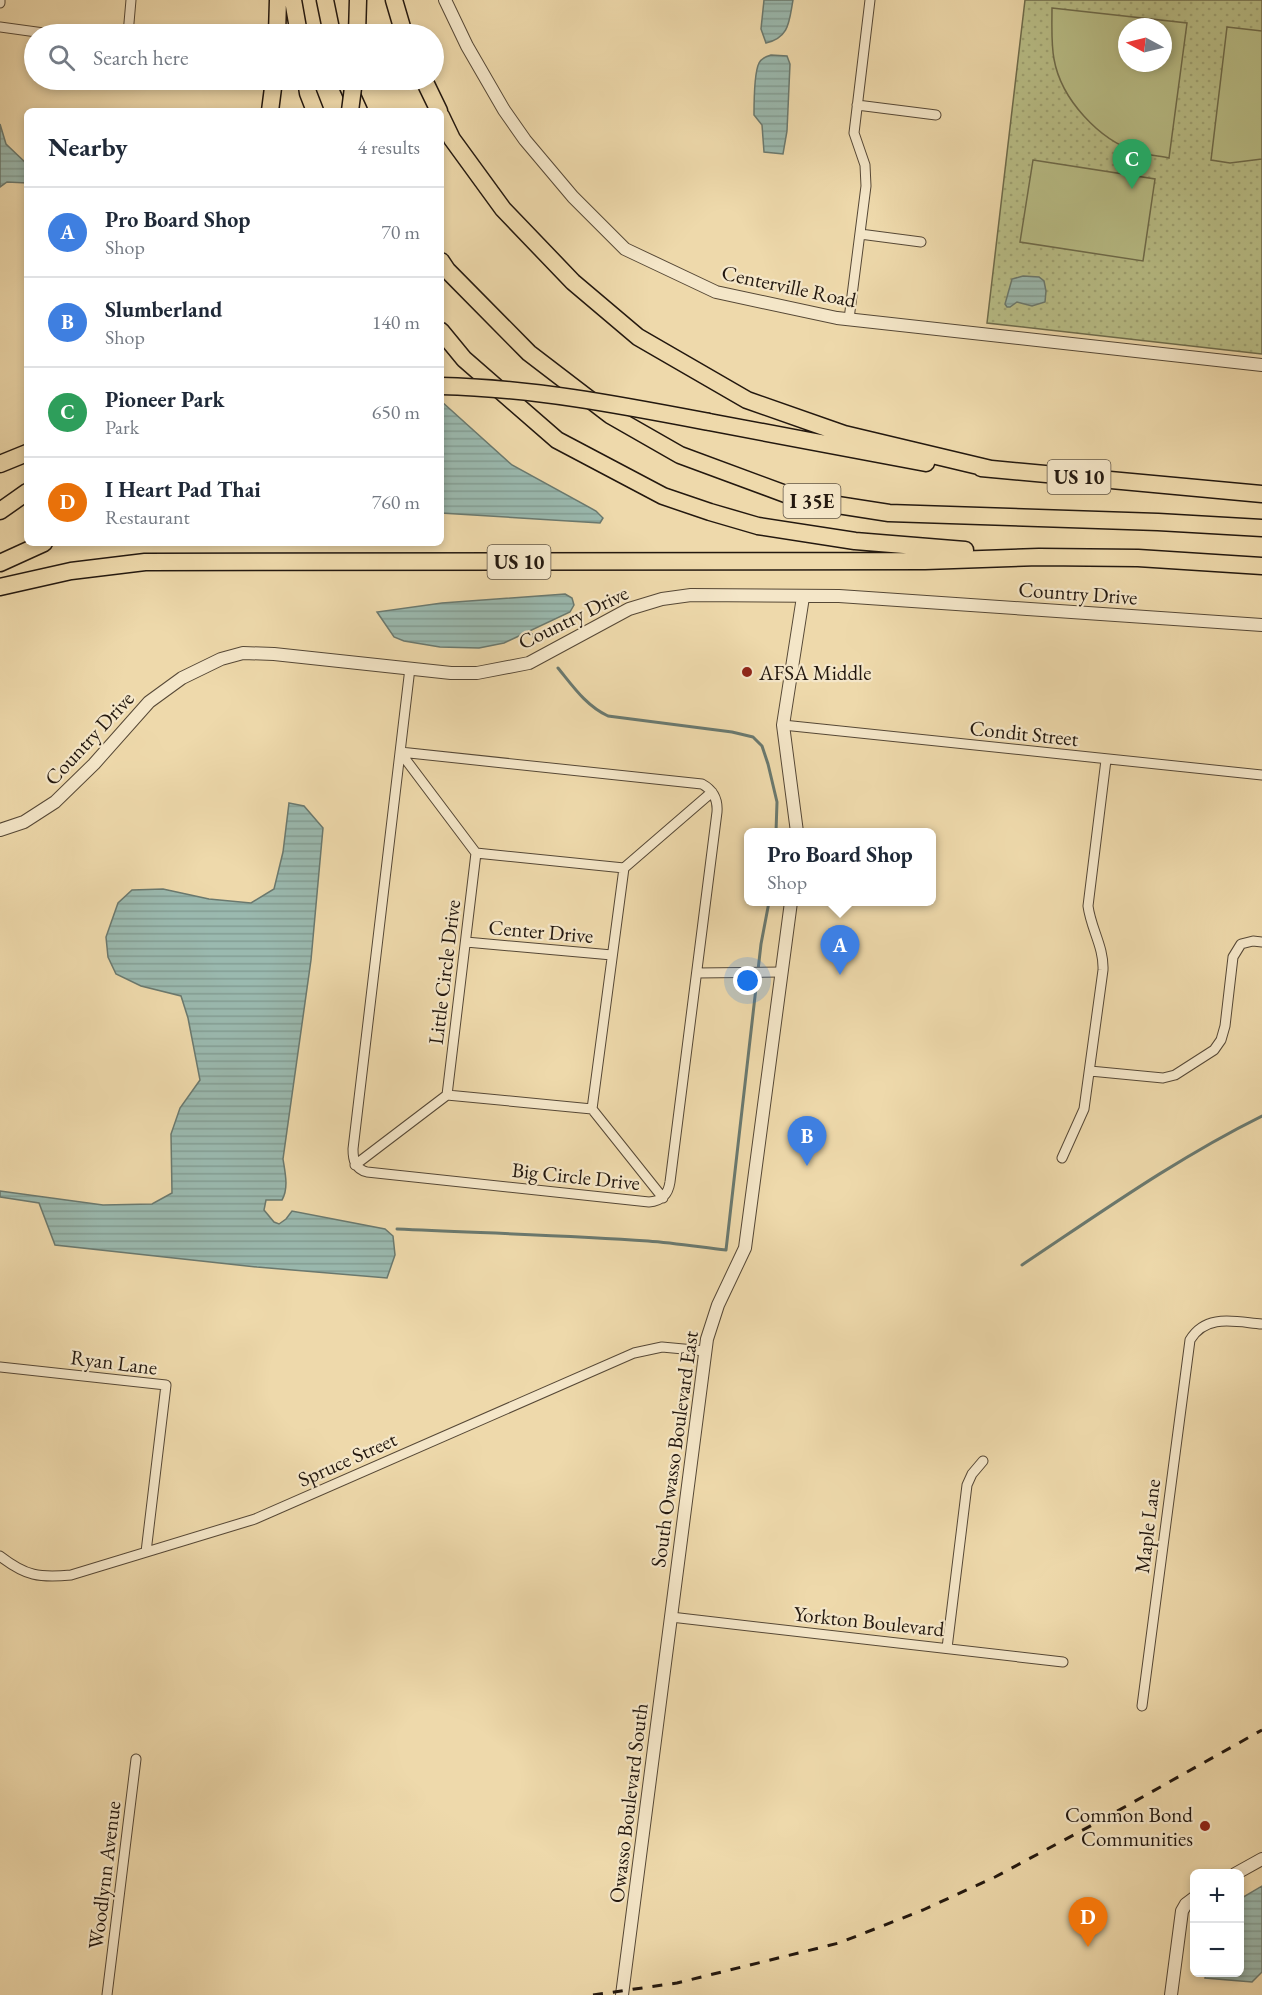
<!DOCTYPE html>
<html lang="en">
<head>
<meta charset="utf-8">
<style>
  :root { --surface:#fff; --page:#f6f6f7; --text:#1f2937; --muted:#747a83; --line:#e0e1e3; --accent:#1a73e8 }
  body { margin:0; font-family:"EB Garamond",serif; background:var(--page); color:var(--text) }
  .controls { position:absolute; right:18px; bottom:18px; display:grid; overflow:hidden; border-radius:9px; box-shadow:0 3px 9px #0003 }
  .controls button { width:54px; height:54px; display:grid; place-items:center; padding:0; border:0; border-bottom:2px solid var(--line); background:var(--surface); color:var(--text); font:30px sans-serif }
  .compass { position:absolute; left:1118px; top:18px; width:54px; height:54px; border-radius:50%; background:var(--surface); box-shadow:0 3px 9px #0003; rotate:277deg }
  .you { position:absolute; left:748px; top:981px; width:21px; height:21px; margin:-15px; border:4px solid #fff; border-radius:50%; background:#1a73e8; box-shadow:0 0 0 9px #1a73e833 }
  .badge { display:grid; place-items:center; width:39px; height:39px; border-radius:50%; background:var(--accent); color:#fff; font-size:20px; font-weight:700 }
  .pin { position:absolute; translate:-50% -50px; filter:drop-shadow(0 2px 3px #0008) }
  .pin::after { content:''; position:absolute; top:32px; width:21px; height:18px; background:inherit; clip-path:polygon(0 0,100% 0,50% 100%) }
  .popup { position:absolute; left:744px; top:828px; width:192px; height:78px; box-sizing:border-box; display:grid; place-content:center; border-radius:9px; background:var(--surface); filter:drop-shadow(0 2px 4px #0005); font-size:20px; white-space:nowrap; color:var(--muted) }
  .popup b { font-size:22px; color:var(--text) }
  .popup::after { content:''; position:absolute; left:50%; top:100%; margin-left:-12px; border:12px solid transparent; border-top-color:var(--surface) }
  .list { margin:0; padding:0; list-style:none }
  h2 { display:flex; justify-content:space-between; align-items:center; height:78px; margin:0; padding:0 24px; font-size:26px }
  h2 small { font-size:20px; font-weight:400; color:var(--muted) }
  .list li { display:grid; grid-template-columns:39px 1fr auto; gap:18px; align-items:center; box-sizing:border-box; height:90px; padding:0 24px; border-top:2px solid var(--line) }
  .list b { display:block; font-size:22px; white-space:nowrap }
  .list p { margin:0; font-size:20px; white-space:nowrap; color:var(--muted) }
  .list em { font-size:20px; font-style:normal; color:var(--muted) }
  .icon { flex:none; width:33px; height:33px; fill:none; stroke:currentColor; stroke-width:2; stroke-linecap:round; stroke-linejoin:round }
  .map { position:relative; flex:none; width:1262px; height:1995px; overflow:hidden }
  .search { position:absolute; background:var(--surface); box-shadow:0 3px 9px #0003; left:24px; top:24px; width:420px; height:66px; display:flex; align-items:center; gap:15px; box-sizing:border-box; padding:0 21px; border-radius:33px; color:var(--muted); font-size:22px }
  .panel { position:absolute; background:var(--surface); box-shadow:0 3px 9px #0003; left:24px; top:108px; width:420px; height:438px; border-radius:9px }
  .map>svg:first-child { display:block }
</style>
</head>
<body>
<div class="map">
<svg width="1262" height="1995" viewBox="0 0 1262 1995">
  <defs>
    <pattern id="grass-dots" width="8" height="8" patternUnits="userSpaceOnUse" patternTransform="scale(1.5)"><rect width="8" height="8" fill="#b9bf88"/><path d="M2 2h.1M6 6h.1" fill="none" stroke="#9fa374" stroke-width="1.8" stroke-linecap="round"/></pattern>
    <pattern id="water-rules" width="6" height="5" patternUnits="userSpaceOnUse" patternTransform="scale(1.5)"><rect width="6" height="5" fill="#9ab9af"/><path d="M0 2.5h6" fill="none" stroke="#849e95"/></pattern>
  </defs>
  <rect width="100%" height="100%" fill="#eed9ab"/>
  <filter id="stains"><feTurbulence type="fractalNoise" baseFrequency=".00333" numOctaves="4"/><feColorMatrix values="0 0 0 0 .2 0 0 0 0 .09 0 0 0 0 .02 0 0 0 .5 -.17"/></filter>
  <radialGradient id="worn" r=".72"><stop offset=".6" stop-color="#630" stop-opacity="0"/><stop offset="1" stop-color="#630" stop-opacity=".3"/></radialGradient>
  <path fill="url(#grass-dots)" stroke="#6e6c4c" stroke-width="1.5" fill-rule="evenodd" d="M1025,0H1262V354L987,323ZM1127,27H1163V63H1127Z"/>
  <path fill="#b9bf88" stroke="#6e6c4c" stroke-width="1.5" fill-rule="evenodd" d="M1052,8L1187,23L1169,158C1159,156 1147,155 1137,152C1099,140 1061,99 1054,59C1051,43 1052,25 1052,8ZM1127,27H1163V63H1127Z
    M1227,27L1262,31V159L1230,163L1211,160Z
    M1033,160L1155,179L1143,261L1020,242Z"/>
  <path fill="url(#water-rules)" stroke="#6a796f" stroke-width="1.5" d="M764,0H793C789,21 790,37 766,43L761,29Z
    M771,55L787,56L790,64L787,131L783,154L764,152L762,125L754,115C754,103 754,73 759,63C761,59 767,56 771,55Z
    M0,124L6,144L27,164V183L7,182L0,187Z
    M1023,276L1039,277L1044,281L1046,291L1045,302L1032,306L1017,302L1010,307H1007L1005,304L1012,279Z
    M441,401L512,465L596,511L603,518L600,523L441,513Z
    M565,594L572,598L574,605L570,612L504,643L479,648L440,647L404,641L394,637L377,612L442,603Z
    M289,803L304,806L323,828L311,960L283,1159C285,1172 289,1188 282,1200H266L264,1210L274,1222L279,1224L286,1219L292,1211L385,1229L393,1236L395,1255L387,1278L257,1267L55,1245L39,1203L0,1197V1191L103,1205L152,1204L172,1193L171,1134L180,1108L200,1080L188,1018L181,996L141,986L116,974L108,957L106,937L118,903L132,890L163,889L209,899L251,903L274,889L283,852Z
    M1262,1886V1972L1252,1982L1205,1978L1206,1973L1240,1972V1899Z"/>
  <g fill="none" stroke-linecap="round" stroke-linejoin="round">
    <path stroke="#6a796f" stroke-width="3" d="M529,632L537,640
      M558,668C572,685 586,706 608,716L732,732L753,737L762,746L768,764L777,802L776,832
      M397,1229C481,1233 565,1235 648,1241C674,1243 700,1247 726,1250L761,944L769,902
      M1022,1265C1100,1213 1177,1158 1262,1116"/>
    <g stroke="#564836" stroke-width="11">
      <path id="minor" d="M0,3V0
        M0,27L51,34
        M128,34L131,0
        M857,105L936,115
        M860,234L921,242
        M849,319L866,186L865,165L854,133L870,0
        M783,725L1262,775
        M400,752L702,784C713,790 718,799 717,812L670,1182C668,1195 662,1201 649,1202L367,1172C355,1169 353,1160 353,1149L410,668
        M400,752L476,853L447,1095
        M476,853L624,868
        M466,942L612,955
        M697,973L782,972
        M1090,1071L1163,1078L1175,1075L1214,1050L1221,1040L1225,1026L1233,957L1241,944L1253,941L1262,942
        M592,1109L624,868L712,792
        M1062,1158L1084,1109L1103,970C1104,947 1091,929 1088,906L1106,760
        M355,1165L447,1095L592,1109L663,1198
        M0,1367L166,1385L146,1552
        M0,1556C26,1576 39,1578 71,1575L255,1519L634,1353L662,1347L705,1351
        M671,1617L1063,1662
        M947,1648L967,1485L972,1474L983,1461
        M1142,1706L1190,1340C1206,1313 1236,1322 1262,1324
        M107,1995L136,1759"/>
    </g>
    <g stroke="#564836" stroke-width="14">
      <path id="tertiary" d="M445,0L467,46L504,110L525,140L573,197L625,249L716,292L837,318L1262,365
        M0,830L24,822L55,802L94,764L149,702L182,678L221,659L243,653L274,654L451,673H477L529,663L629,609L662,599L691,595L839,596L1262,625
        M797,832L783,725L803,597
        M1235,1874L1262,1859
        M622,1995L707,1339L718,1305L745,1248L791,902
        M1171,1995L1182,1911L1186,1904L1194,1898"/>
    </g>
    <g stroke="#23180f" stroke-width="19">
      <path id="motorway" d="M293,0L299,34
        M325,0L332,34
        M394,0L404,34
        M277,34L278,0
        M357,34L358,0
        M306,80L308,93L315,111
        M345,80L359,111
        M424,80L439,111
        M270,111L274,80
        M441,116L452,139L503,209L573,282L638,337L747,400L844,434L991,469
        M441,261L447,270L529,353L610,415L680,455L799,499L889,513L1158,522L1262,528
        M441,331L464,359L557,440L663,496L710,512L758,526L855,541L965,550
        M709,422L926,463
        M0,464L27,453
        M981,468L1262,494
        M0,511L27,492
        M0,563L44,543
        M0,587L71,571L145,562L925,561L1039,557L1138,558L1262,566"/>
    </g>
    <use href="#minor" stroke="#f4e6c8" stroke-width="9"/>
    <use href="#tertiary" stroke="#f4e6c8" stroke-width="12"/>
    <use href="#motorway" stroke="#eed9ab" stroke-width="16"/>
    <path stroke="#23180f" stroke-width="3" stroke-dasharray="10 10" stroke-linecap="butt" d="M593,1995L677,1983L839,1943L923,1910L995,1877L1096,1823L1262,1730"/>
    <g stroke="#23180f" stroke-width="19" stroke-linecap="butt">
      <path id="motorway-bridge" d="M350,111L354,80
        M441,386C532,388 620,405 709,422"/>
    </g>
    <use href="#motorway-bridge" stroke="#eed9ab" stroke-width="16"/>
  </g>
  <g fill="#8f2418" stroke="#f4e6c8" stroke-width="2">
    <circle cx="747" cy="672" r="6"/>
    <circle cx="1205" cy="1826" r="6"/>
  </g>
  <g text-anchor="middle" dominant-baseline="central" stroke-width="4.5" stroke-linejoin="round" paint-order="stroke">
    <g fill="#f4e6c8" stroke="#625646" stroke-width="1.5">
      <rect x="1047.5" y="460" width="63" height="34" rx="4.5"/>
      <rect x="783.5" y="484" width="57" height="34" rx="4.5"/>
      <rect x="487.5" y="545" width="63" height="34" rx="4.5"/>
    </g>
    <g font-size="20" font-weight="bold" fill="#23180f">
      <text x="1079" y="477">US 10</text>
      <text x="812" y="501">I 35E</text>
      <text x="519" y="562">US 10</text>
    </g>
    <g font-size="21" fill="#23180f" stroke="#f4e6c8">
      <text transform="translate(789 286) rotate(12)">Centerville Road</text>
      <text transform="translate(1078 593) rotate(4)">Country Drive</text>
      <text transform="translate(573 617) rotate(-26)">Country Drive</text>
      <text transform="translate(1024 733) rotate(6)">Condit Street</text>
      <text transform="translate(89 738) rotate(-47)">Country Drive</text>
      <text transform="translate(541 931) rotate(5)">Center Drive</text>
      <text transform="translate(444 972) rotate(-83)">Little Circle Drive</text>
      <text transform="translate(576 1176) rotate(6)">Big Circle Drive</text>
      <text transform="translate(114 1362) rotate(7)">Ryan Lane</text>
      <text transform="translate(674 1449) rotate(-82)">South Owasso Boulevard East</text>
      <text transform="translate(347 1459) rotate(-24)">Spruce Street</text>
      <text transform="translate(1147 1526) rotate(-83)">Maple Lane</text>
      <text transform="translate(869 1621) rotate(6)">Yorkton Boulevard</text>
      <text transform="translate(628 1803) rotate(-83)">Owasso Boulevard South</text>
      <text transform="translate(104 1875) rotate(-83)">Woodlynn Avenue</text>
    </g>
    <g font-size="21" fill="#23180f" stroke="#f4e6c8" text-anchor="start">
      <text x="759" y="672">AFSA Middle</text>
      <text x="1193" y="1814" text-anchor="end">Common Bond<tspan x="1193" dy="24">Communities</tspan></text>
    </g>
  </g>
  <rect width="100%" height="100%" filter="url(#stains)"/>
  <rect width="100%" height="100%" fill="url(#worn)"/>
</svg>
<div class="controls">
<button>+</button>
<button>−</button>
</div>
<svg class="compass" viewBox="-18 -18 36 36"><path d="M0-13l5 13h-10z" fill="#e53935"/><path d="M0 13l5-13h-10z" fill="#747a83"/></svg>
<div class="you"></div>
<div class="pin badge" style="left:840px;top:975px;background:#3f7fe0">A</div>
<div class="popup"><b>Pro Board Shop</b>Shop</div>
<div class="pin badge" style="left:807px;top:1166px;background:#3f7fe0">B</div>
<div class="pin badge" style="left:1132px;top:189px;background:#2e9e5b">C</div>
<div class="pin badge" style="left:1088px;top:1947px;background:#e8710a">D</div>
<div class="search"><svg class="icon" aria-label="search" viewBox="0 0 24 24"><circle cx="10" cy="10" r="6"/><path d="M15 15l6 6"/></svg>Search here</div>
<section class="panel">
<h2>Nearby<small>4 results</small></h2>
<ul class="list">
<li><span class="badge" style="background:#3f7fe0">A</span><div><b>Pro Board Shop</b><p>Shop</p></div><em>70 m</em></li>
<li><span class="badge" style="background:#3f7fe0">B</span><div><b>Slumberland</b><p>Shop</p></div><em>140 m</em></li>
<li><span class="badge" style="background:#2e9e5b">C</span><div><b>Pioneer Park</b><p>Park</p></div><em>650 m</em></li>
<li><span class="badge" style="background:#e8710a">D</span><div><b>I Heart Pad Thai</b><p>Restaurant</p></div><em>760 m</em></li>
</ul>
</section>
</div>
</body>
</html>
